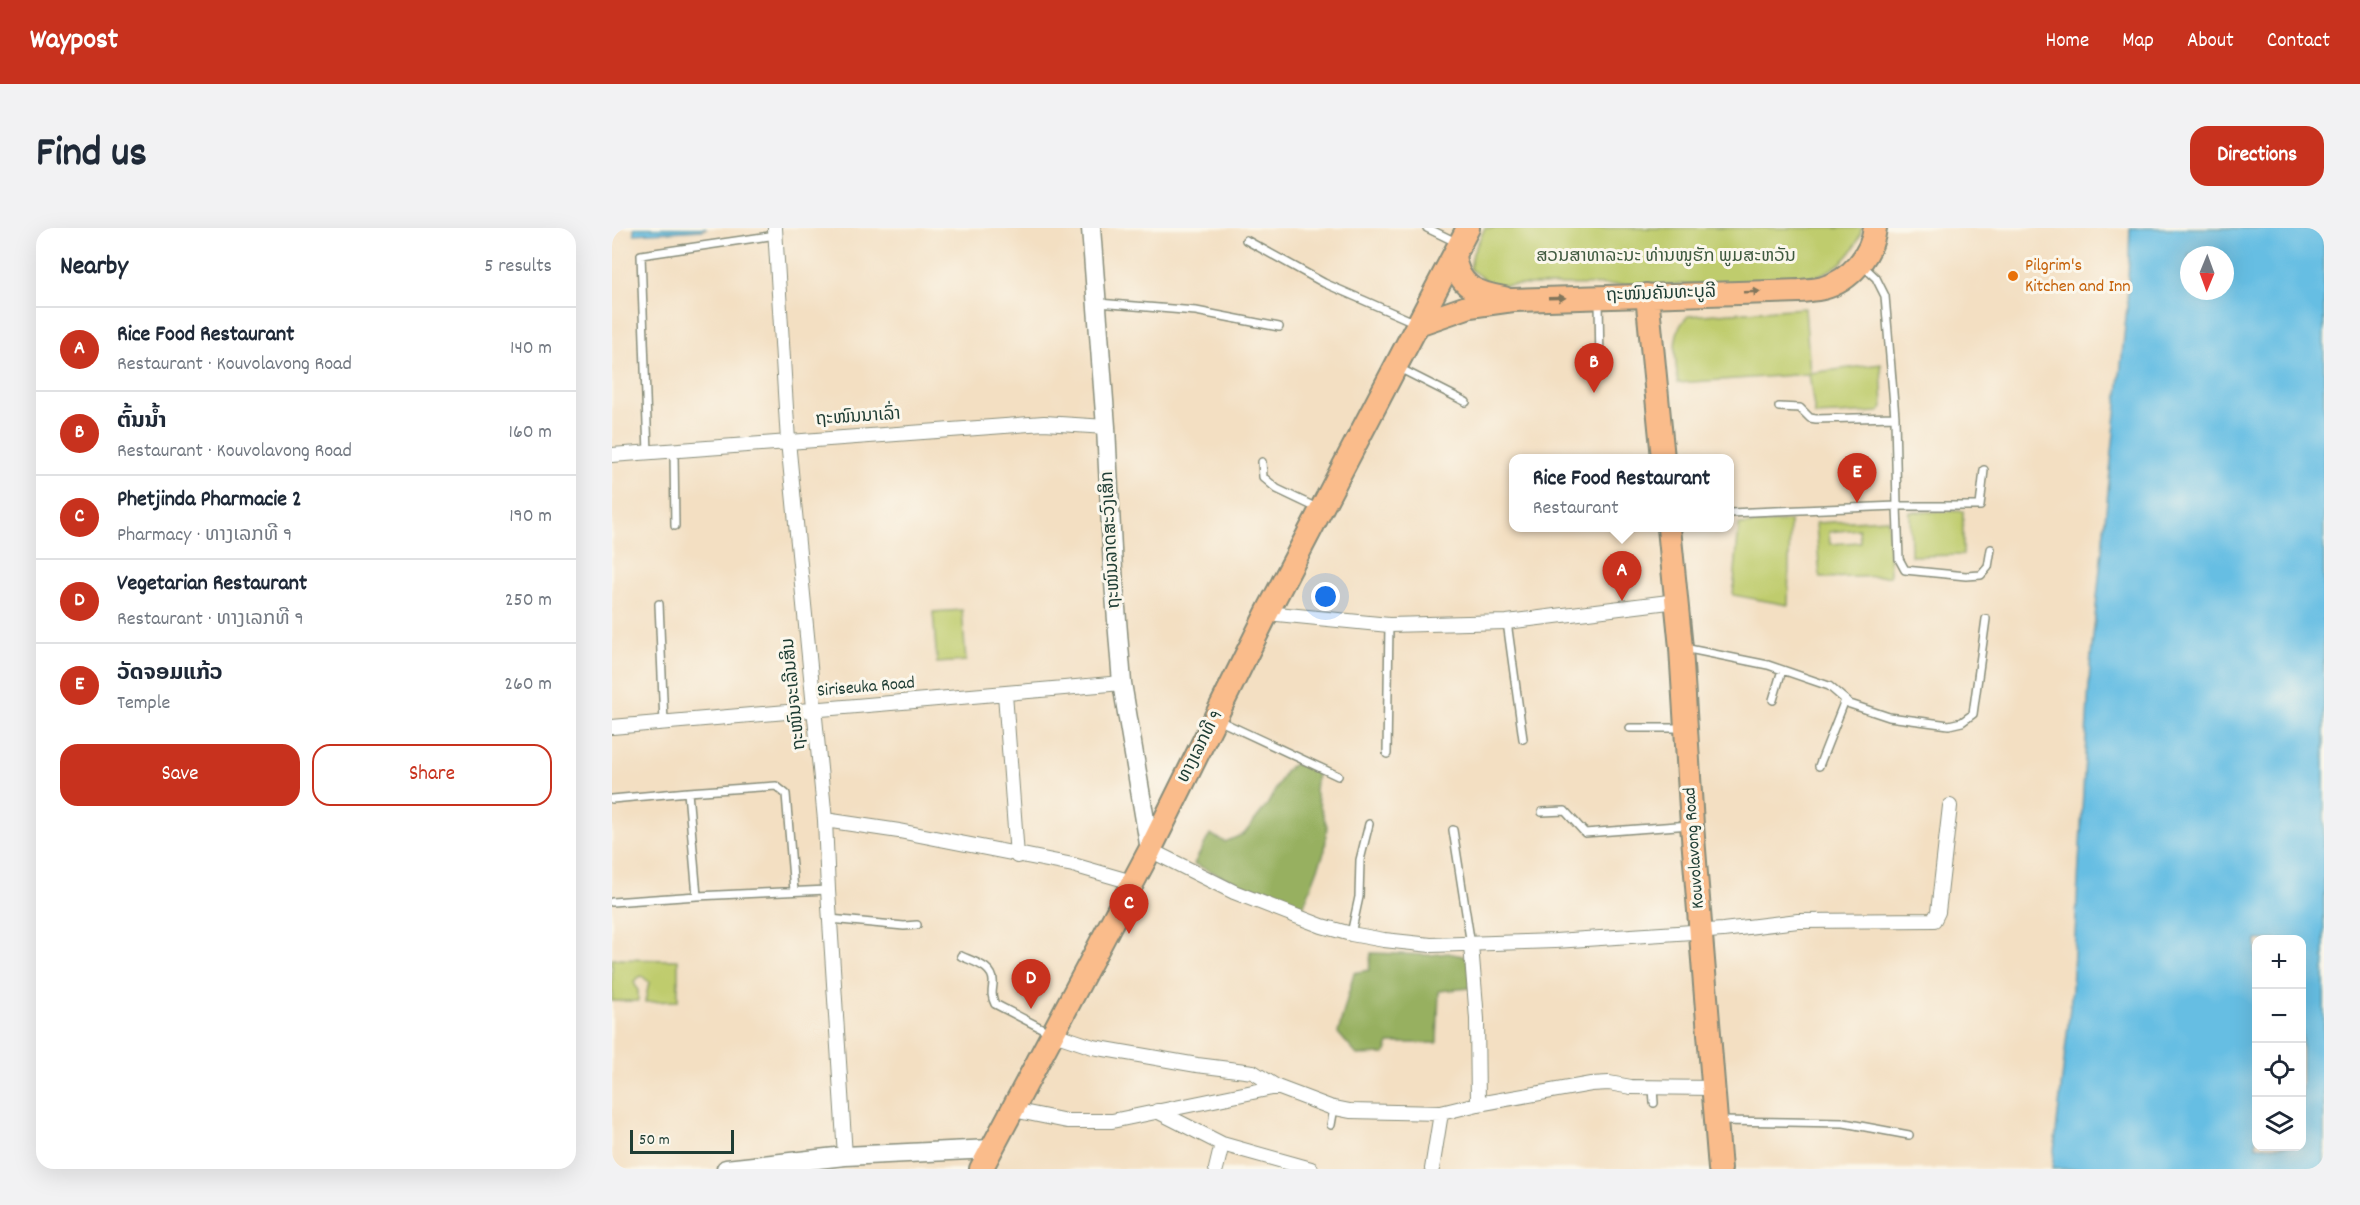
<!DOCTYPE html>
<html lang="en">
<head>
<meta charset="utf-8">
<style>
  :root { --surface:#fff; --page:#f2f2f3; --text:#1f2937; --muted:#747a83; --line:#e0e1e3; --accent:#c8321e }
  body { margin:0; font-family:Dekko,"Noto Sans Lao",sans-serif; background:var(--page); color:var(--text) }
  .controls { position:absolute; right:18px; bottom:18px; display:grid; overflow:hidden; border-radius:12px; box-shadow:0 6px 24px #0002 }
  .controls button { width:54px; height:54px; display:grid; place-items:center; padding:0; border:0; border-bottom:2px solid var(--line); background:var(--surface); color:var(--text); font:30px sans-serif }
  .compass { position:absolute; left:1568px; top:18px; width:54px; height:54px; border-radius:50%; background:var(--surface); box-shadow:0 6px 24px #0002; rotate:181deg }
  .scale { position:absolute; left:18px; bottom:15px; width:104px; box-sizing:border-box; padding-left:6px; border:3px solid #1f3d34; border-top:0; font-size:16px; line-height:21px; white-space:nowrap; color:#1f3d34; -webkit-text-stroke:4px #fbf7ec; paint-order:stroke }
  .you { position:absolute; left:714px; top:369px; width:21px; height:21px; margin:-15px; border:4px solid #fff; border-radius:50%; background:#1a73e8; box-shadow:0 0 0 9px #1a73e833 }
  .badge { display:grid; place-items:center; width:39px; height:39px; border-radius:50%; background:var(--accent); color:#fff; font-size:20px; font-weight:700 }
  .pin { position:absolute; translate:-50% -50px; filter:drop-shadow(0 2px 3px #0008) }
  .pin::after { content:''; position:absolute; top:32px; width:21px; height:18px; background:inherit; clip-path:polygon(0 0,100% 0,50% 100%) }
  .popup { position:absolute; left:897px; top:226px; width:225px; height:78px; box-sizing:border-box; display:grid; place-content:center; border-radius:12px; background:var(--surface); filter:drop-shadow(0 2px 4px #0005); font-size:20px; white-space:nowrap; color:var(--muted) }
  .popup b { font-size:22px; color:var(--text) }
  .popup::after { content:''; position:absolute; left:50%; top:100%; margin-left:-12px; border:12px solid transparent; border-top-color:var(--surface) }
  .list { margin:0; padding:0; list-style:none }
  h2 { display:flex; justify-content:space-between; align-items:center; height:78px; margin:0; padding:0 24px; font-size:26px }
  h2 small { font-size:20px; font-weight:400; color:var(--muted) }
  .list li { display:grid; grid-template-columns:39px 1fr auto; gap:18px; align-items:center; box-sizing:border-box; height:84px; padding:0 24px; border-top:2px solid var(--line) }
  .list b { display:block; font-size:22px; white-space:nowrap }
  .list p { margin:0; font-size:20px; white-space:nowrap; color:var(--muted) }
  .list em { font-size:20px; font-style:normal; color:var(--muted) }
  .actions { display:flex; gap:12px; padding:18px 24px }
  .actions a { flex:1; padding:14px 0; border:2px solid var(--accent); border-radius:18px; text-align:center; font-size:21px; color:var(--accent) }
  .actions .main { background:var(--accent); color:#fff }
  .icon { flex:none; width:33px; height:33px; fill:none; stroke:currentColor; stroke-width:2; stroke-linecap:round; stroke-linejoin:round }
  .map { position:relative; flex:none; width:1712px; height:941px; overflow:hidden; border-radius:18px }
  header { display:flex; align-items:center; gap:36px; box-sizing:border-box; height:84px; padding:0 30px; background:var(--accent); color:#fff }
  header strong { font-size:28px }
  nav { display:flex; gap:33px; margin-inline-start:auto; font-size:21px }
  .intro { display:flex; align-items:center; justify-content:space-between; box-sizing:border-box; height:144px; padding:0 36px }
  h1 { margin:0; font-size:42px }
  .button { padding:15px 27px; border-radius:18px; background:var(--accent); color:#fff; font-size:21px; font-weight:700 }
  main { display:flex; gap:36px; padding:0 36px }
  aside { flex:1; background:var(--surface); border-radius:18px; box-shadow:0 6px 24px #0002 }
  .map>svg:first-child { display:block }
</style>
</head>
<body>
<header>
<strong>Waypost</strong>
<nav><a>Home</a><a>Map</a><a>About</a><a>Contact</a></nav>
</header>
<div class="intro"><h1>Find us</h1><a class="button">Directions</a></div>
<main>
<aside>
<h2>Nearby<small>5 results</small></h2>
<ul class="list">
<li><span class="badge">A</span><div><b>Rice Food Restaurant</b><p>Restaurant · Kouvolavong Road</p></div><em>140 m</em></li>
<li><span class="badge">B</span><div><b>ຕົ້ນນໍ້າ</b><p>Restaurant · Kouvolavong Road</p></div><em>160 m</em></li>
<li><span class="badge">C</span><div><b>Phetjinda Pharmacie 2</b><p>Pharmacy · ທາງເລກທີ 9</p></div><em>190 m</em></li>
<li><span class="badge">D</span><div><b>Vegetarian Restaurant</b><p>Restaurant · ທາງເລກທີ 9</p></div><em>250 m</em></li>
<li><span class="badge">E</span><div><b>ວັດຈອມແກ້ວ</b><p>Temple</p></div><em>260 m</em></li>
</ul>
<div class="actions"><a class="main">Save</a><a>Share</a></div>
</aside>
<div class="map">
<svg width="1712" height="941" viewBox="0 0 1712 941">
  <rect width="100%" height="100%" fill="#fbf7ec"/>
  <filter id="ink" filterUnits="userSpaceOnUse"><feTurbulence type="fractalNoise" baseFrequency=".0167" numOctaves="2"/><feDisplacementMap in="SourceGraphic" scale="12" xChannelSelector="R" yChannelSelector="G"/><feConvolveMatrix kernelMatrix="1 2 1 2 8 2 1 2 1" color-interpolation-filters="sRGB"/></filter>
  <filter id="wash" filterUnits="userSpaceOnUse"><feTurbulence type="fractalNoise" baseFrequency=".008" numOctaves="4" result="noise"/><feDisplacementMap in="SourceGraphic" scale="24" xChannelSelector="R" yChannelSelector="G"/><feGaussianBlur stdDeviation="1.35" result="paint"/><feColorMatrix in="noise" values="0 0 0 0 0 0 0 0 0 0 0 0 0 0 0 0 0 1.4 0 .05"/><feComposite in="paint" operator="in"/></filter>
  <g filter="url(#wash)">
    <rect width="100%" height="100%" fill="#f3dfc2"/>
    <path fill="#bfcc6d" stroke="#6f8450" stroke-width="1.5" fill-rule="evenodd" d="M873,0H1250C1239,44 1199,53 1160,56L880,57L858,41L861,25Z
      M1193,80L1198,145L1269,136L1271,180L1267,184L1203,187L1197,146L1066,155C1064,132 1057,105 1076,88Z
      M1351,283V327L1299,328L1298,284Z
      M1276,291L1278,348L1208,350L1204,295ZM1247,301L1248,314L1218,316L1217,304Z
      M1178,293L1176,377L1121,367L1127,297Z
      M350,382L354,433L325,435L321,384Z
      M0,731L66,732V773L33,774L37,754L30,748L25,750L22,754L26,763V773H0Z"/>
    <path fill="#97b060" stroke="#5b764a" stroke-width="1.5" d="M682,536L695,538L705,544L703,563L715,598L713,622L691,680L676,677L582,636L598,606L613,614L632,606L655,577L674,542Z
      M759,725L818,727L836,725L851,728L856,731L858,760L827,763L825,815H777L773,826L745,827L726,805L742,745L757,742Z"/>
    <path fill="#66bee3" stroke="#427e8c" stroke-width="1.5" fill-rule="evenodd" d="M22,0H95L90,2L22,6Z
      M1518,0H1712V941H1440L1460,761L1478,438L1515,79ZM1577,27H1613V63H1577ZM1644,712H1690V918H1644Z"/>
  </g>
  <g filter="url(#ink)">
    <g fill="none" stroke-linecap="round" stroke-linejoin="round">
      <g stroke="#898e7b" stroke-width="10">
        <path id="service" d="M815,0L846,15
          M634,12L712,55L804,95
          M987,72L988,141
          M486,75L584,83L667,99
          M787,140L854,174
          M1167,179L1188,180L1198,190L1204,191L1283,189
          M62,224L63,298
          M36,225L29,27L164,7
          M650,234L651,249L665,261L707,281
          M1372,242L1368,278H1285L1287,331L1293,342L1354,348L1369,347L1376,339L1379,321
          M1118,285L1285,278L1283,189L1273,68L1264,50L1250,37
          M47,376L52,495
          M895,394L911,511
          M1072,420L1156,437L1217,458L1238,476L1277,489L1337,497L1350,494L1361,486L1374,391
          M1161,472L1170,442
          M606,492L726,548
          M1018,500H1071
          M775,526L777,397
          M1207,538L1233,472
          M76,564L164,558L174,566L182,663
          M0,571L76,564L85,668
          M930,584L953,583L973,605L1078,597
          M841,602L859,717
          M0,674L85,668L216,662
          M218,691L292,698L305,697
          M739,706L747,669L748,632L757,596
          M349,728C362,734 383,739 381,756C380,764 379,768 383,776L437,804
          M1041,860L1042,875
          M1106,893L1232,895L1297,907
          M719,897L722,880"/>
      </g>
      <g stroke="#898e7b" stroke-width="16">
        <path id="minor" d="M163,0L176,213L213,592L216,662L233,928
          M0,227L432,195L494,199
          M655,385L777,397L895,394L1065,373
          M393,466L405,628
          M0,499L510,455
          M213,592L287,603L461,637L520,654
          M538,622L622,664L710,698L739,706L772,712L819,717L943,713L1111,702L1186,693L1322,692L1326,684L1338,578
          M859,717L865,791L866,876
          M442,806L481,819L585,837L641,844L665,859L718,879L738,883L829,885L866,876L979,856L997,855L1019,859L1102,860
          M401,882L455,893H500L665,859
          M545,883L610,916L604,941
          M610,916L699,941
          M820,941L829,885"/>
      </g>
      <g stroke="#898e7b" stroke-width="21">
        <path id="tertiary" d="M479,0L494,199L501,342L510,455L538,622
          M114,941L233,928L379,921"/>
      </g>
      <g stroke="#898e7b" stroke-width="26">
        <path id="primary" d="M842,28C846,59 864,65 892,70
          M1035,67L1051,230
          M806,96L858,78L901,72L1188,63C1195,62 1204,62 1211,60C1238,53 1260,27 1263,0
          M1057,300L1069,420L1080,597L1108,941
          M369,941L538,622L655,385L856,0"/>
      </g>
      <use href="#service" stroke="#fff" stroke-width="7"/>
      <use href="#minor" stroke="#fff" stroke-width="14"/>
      <use href="#tertiary" stroke="#fff" stroke-width="18"/>
      <use href="#primary" stroke="#fabc8b" stroke-width="22"/>
    </g>
    <defs><path id="oneway-solid" d="M-6-.8H1V-3.2L6.5 0L1 3.2V.8H-6Z" transform="scale(1.5)"/></defs>
    <g fill="#82765b">
      <use href="#oneway-solid" transform="translate(1140 64) rotate(-2)"/>
      <use href="#oneway-solid" transform="translate(945 70) rotate(-2)"/>
    </g>
  </g>
  <circle fill="#e8710a" stroke="#fbf7ec" stroke-width="2" cx="1401" cy="48" r="6"/>
  <g text-anchor="middle" dominant-baseline="central" stroke-width="6" stroke-linejoin="round" paint-order="stroke">
    <g font-size="18" fill="#3f5a3f" stroke="#fbf7ec">
      <text x="1054" y="29">ສວນສາທາລະນະ ທ່ານໜູຮັກ ພູມສະຫວັນ</text>
    </g>
    <g font-size="18" fill="#c56008" stroke="#fbf7ec" text-anchor="start">
      <text x="1413" y="38">Pilgrim's<tspan x="1413" dy="21">Kitchen and Inn</tspan></text>
    </g>
    <g font-size="18" fill="#1f3d34" stroke="#fbf7ec">
      <text transform="translate(1049 67) rotate(-2)">ຖະໜົນຄັນທະບູລີ</text>
      <text transform="translate(246 190) rotate(-4)">ຖະໜົນນາເລົ່າ</text>
      <text transform="translate(500 312) rotate(-93)">ຖະໜົນລາດສະວົງເສິກ</text>
      <text transform="translate(254 460) rotate(-5)">Siriseuka Road</text>
      <text transform="translate(183 466) rotate(-96)">ຖະໜົນຈະເລີນສິນ</text>
      <text transform="translate(589 519) rotate(-63)">ທາງເລກທີ 9</text>
      <text transform="translate(1083 620) rotate(-94)">Kouvolavong Road</text>
    </g>
  </g>
</svg>
<div class="controls">
<button>+</button>
<button>−</button>
<button><svg class="icon" aria-label="locate" viewBox="0 0 24 24"><circle cx="12" cy="12" r="6"/><path d="M12 2v4M12 18v4M2 12h4M18 12h4"/></svg></button>
<button><svg class="icon" aria-label="layers" viewBox="0 0 24 24"><path d="M12 4l9 5-9 5-9-5zM3 14l9 5 9-5"/></svg></button>
</div>
<svg class="compass" viewBox="-18 -18 36 36"><path d="M0-13l5 13h-10z" fill="#e53935"/><path d="M0 13l5-13h-10z" fill="#747a83"/></svg>
<div class="scale">50 m</div>
<div class="you"></div>
<div class="pin badge" style="left:1010px;top:373px">A</div>
<div class="popup"><b>Rice Food Restaurant</b>Restaurant</div>
<div class="pin badge" style="left:982px;top:165px">B</div>
<div class="pin badge" style="left:517px;top:706px">C</div>
<div class="pin badge" style="left:419px;top:781px">D</div>
<div class="pin badge" style="left:1245px;top:275px">E</div>
</div>
</main>
</body>
</html>
